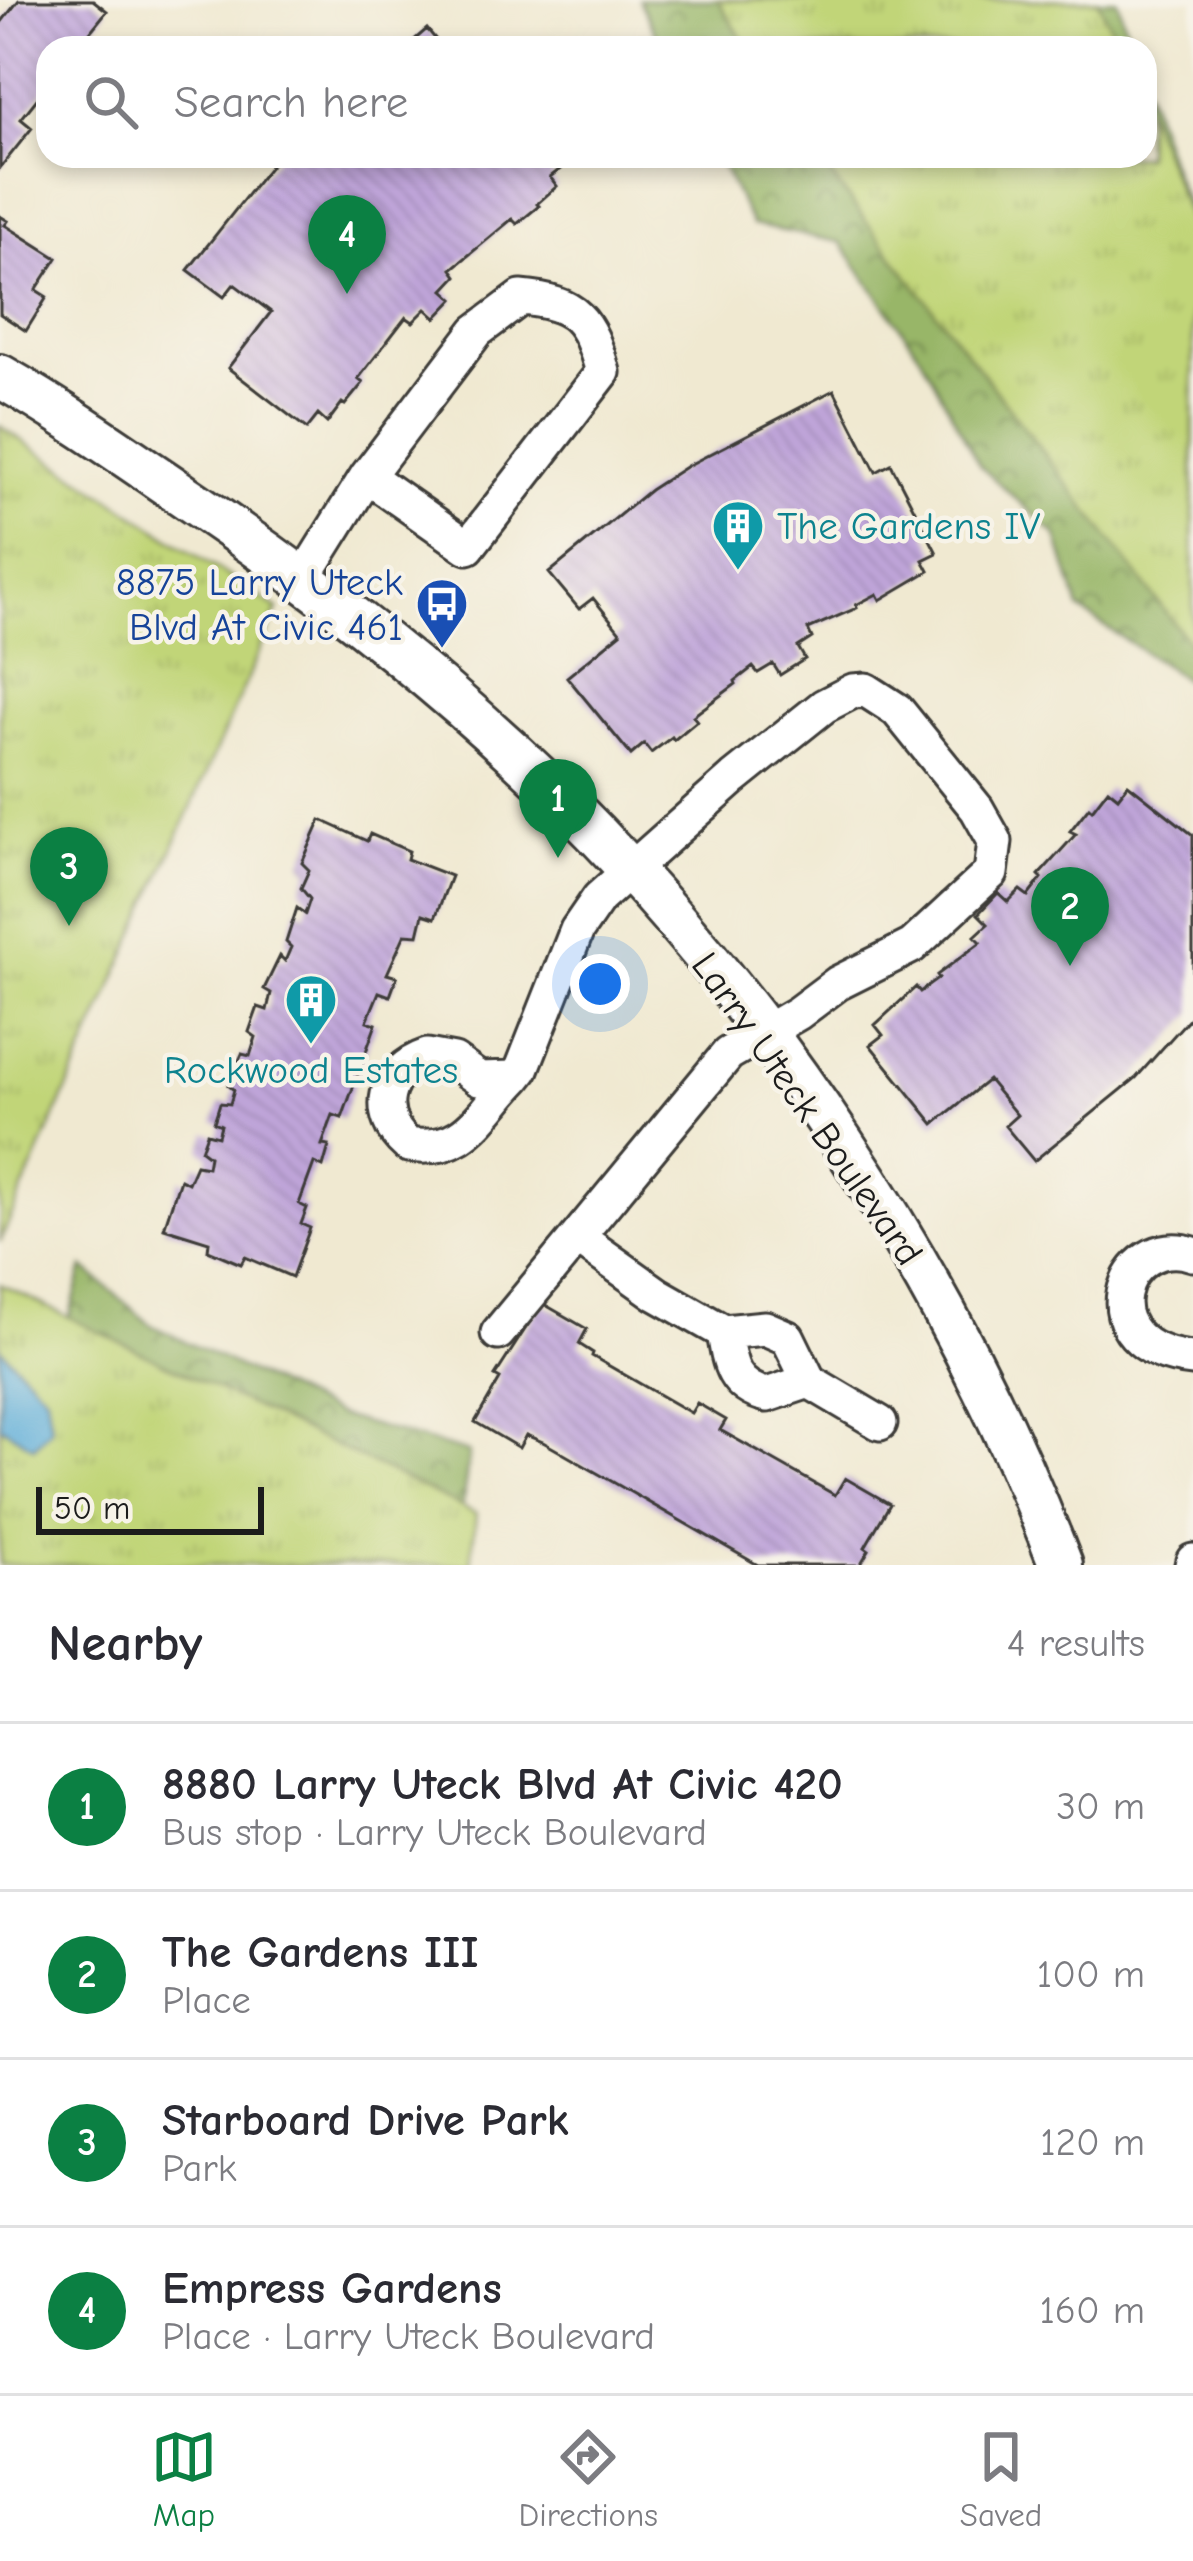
<!DOCTYPE html>
<html lang="en">
<head>
<meta charset="utf-8">
<style>
  :root { --surface:#fff; --page:#f7f7f7; --text:#2b2b33; --muted:#7c7c81; --line:#e1e1e2; --accent:#0b8043 }
  body { margin:0; font-family:"Comic Neue",sans-serif; background:var(--page); color:var(--text) }
  .scale { position:absolute; left:36px; bottom:30px; width:228px; box-sizing:border-box; padding-left:12px; border:6px solid #1c1c1c; border-top:0; font-size:33px; line-height:42px; white-space:nowrap; color:#1c1c1c; -webkit-text-stroke:9px #f7f3e8; paint-order:stroke }
  .you { position:absolute; left:600px; top:984px; width:42px; height:42px; margin:-30px; border:9px solid #fff; border-radius:50%; background:#1a73e8; box-shadow:0 0 0 18px #1a73e833 }
  .badge { display:grid; place-items:center; width:78px; height:78px; border-radius:50%; background:var(--accent); color:#fff; font-size:39px; font-weight:700 }
  .pin { position:absolute; translate:-50% -99px; filter:drop-shadow(0 3px 6px #0008) }
  .pin::after { content:''; position:absolute; top:63px; width:42px; height:36px; background:inherit; clip-path:polygon(0 0,100% 0,50% 100%) }
  .list { margin:0; padding:0; list-style:none }
  h2 { display:flex; justify-content:space-between; align-items:center; height:156px; margin:0; padding:0 48px; font-size:51px }
  h2 small { font-size:39px; font-weight:400; color:var(--muted) }
  .list li { display:grid; grid-template-columns:78px 1fr auto; gap:36px; align-items:center; box-sizing:border-box; height:168px; padding:0 48px; border-top:3px solid var(--line) }
  .list b { display:block; font-size:45px; white-space:nowrap }
  .list p { margin:0; font-size:39px; white-space:nowrap; color:var(--muted) }
  .list em { font-size:39px; font-style:normal; color:var(--muted) }
  .icon { flex:none; width:66px; height:66px; fill:none; stroke:currentColor; stroke-width:2; stroke-linecap:round; stroke-linejoin:round }
  .map { position:relative; flex:none; width:1193px; height:1565px; overflow:hidden }
  .search { position:absolute; background:var(--surface); box-shadow:0 6px 18px #0003; left:36px; right:36px; top:36px; height:132px; display:flex; align-items:center; gap:30px; box-sizing:border-box; padding:0 42px; border-radius:36px; color:var(--muted); font-size:45px }
  .sheet { height:828px; background:var(--surface) }
  nav { display:flex; justify-content:space-around; align-items:center; box-sizing:border-box; height:168px; border-top:3px solid var(--line); background:var(--surface); font-size:33px; color:var(--muted) }
  nav a { display:grid; justify-items:center; gap:6px }
  nav .on { color:var(--accent) }
  .map>svg:first-child { display:block }
</style>
</head>
<body>
<div class="map">
<svg width="1193" height="1565" viewBox="0 0 1193 1565">
  <defs>
    <pattern id="forest-crowns" width="20" height="18" patternUnits="userSpaceOnUse" patternTransform="scale(3)"><rect width="20" height="18" fill="#98b668"/><path d="M2 6a3 3 0 1 1 6 0M12 15a3 3 0 1 1 6 0" fill="none" stroke="#7b9355"/></pattern>
    <pattern id="park-tufts" width="24" height="20" patternUnits="userSpaceOnUse" patternTransform="scale(3)"><rect width="24" height="20" fill="#c1d578"/><path d="M3 7l-1-3M5 7V3M7 7l1-3M15 17l-1-3M17 17v-4M19 17l1-3" fill="none" stroke="#a5b667"/></pattern>
    <pattern id="building-back-hatch" width="6" height="6" patternUnits="userSpaceOnUse" patternTransform="scale(3)"><rect width="6" height="6" fill="#bfa5d9"/><path d="M-1 5l2 2M0 0l6 6M5-1l2 2" fill="none" stroke="#a48dba"/></pattern>
  </defs>
  <rect width="100%" height="100%" fill="#f7f3e8"/>
  <filter id="ink" filterUnits="userSpaceOnUse"><feTurbulence type="fractalNoise" baseFrequency=".00833" numOctaves="2"/><feDisplacementMap in="SourceGraphic" scale="24" xChannelSelector="R" yChannelSelector="G"/><feConvolveMatrix kernelMatrix="1 2 1 2 8 2 1 2 1" color-interpolation-filters="sRGB"/></filter>
  <filter id="wash" filterUnits="userSpaceOnUse"><feTurbulence type="fractalNoise" baseFrequency=".004" numOctaves="4" result="noise"/><feDisplacementMap in="SourceGraphic" scale="48" xChannelSelector="R" yChannelSelector="G"/><feGaussianBlur stdDeviation="2.7" result="paint"/><feColorMatrix in="noise" values="0 0 0 0 0 0 0 0 0 0 0 0 0 0 0 0 0 1.4 0 .05"/><feComposite in="paint" operator="in"/></filter>
  <g filter="url(#wash)">
    <rect width="100%" height="100%" fill="#f0e9d1"/>
    <path fill="url(#forest-crowns)" stroke="#5a6942" stroke-width="3" d="M639,0H1117L1133,48H663Z
      M1145,86L1178,186L1193,216V685L1079,609L1057,536L980,466L921,356L840,242L752,225L717,156H1145Z
      M83,1267L151,1325L341,1416L469,1453L455,1565H0V1426L34,1446Z"/>
    <path fill="url(#park-tufts)" stroke="#6e784a" stroke-width="3" d="M718,0H1098L1120,48H748Z
      M1145,107L1193,230V648L816,156H1145Z
      M0,426L278,609L0,1242Z
      M0,1284L476,1514L471,1565H0V1426L34,1446L46,1396L0,1348Z"/>
    <path fill="#5eaed9" stroke="#3d657a" stroke-width="3" d="M0,1348L46,1396L51,1428L34,1447L0,1426Z"/>
    <g id="blocks">
      <path fill="url(#building-back-hatch)" d="M19,0H93L107,11L77,48H48V85L21,119L32,128L0,168V24Z
        M427,29L443,48H405Z
        M278,156H554L563,167L550,177L557,186L537,204L539,206L517,224L512,219L452,269L457,276L444,290L454,299L436,318L426,309L413,322L406,317L358,379L363,383L345,405L342,403L327,423L318,415L307,429L228,368L271,312L234,284L224,297L188,270Z
        M0,216L8,221L5,225L57,258L36,290L47,297L26,331L0,314Z
        M834,390L876,472L891,464L937,553L923,560L929,571L880,600L877,594L856,605L857,608L808,629L812,638L798,647L805,659L780,675L773,664L758,673L753,667L735,681L736,684L693,716L697,721L674,740L672,737L651,753L644,744L631,755L567,677L621,633L593,598L579,609L549,573L650,490L687,466Z
        M1128,784L1193,835V1014L1136,1078L1034,1161L1005,1126L1017,1115L988,1080L934,1124L870,1045L883,1035L875,1025L916,987L920,992L939,978L937,975L981,942L975,936L988,924L978,914L998,893L1008,902L1020,890L1028,896L1042,878L1039,875L1076,834L1070,831L1089,807L1092,810L1108,789L1118,797Z
        M321,820L367,841L370,834L409,851L407,859L451,876L435,918L423,914L418,935L405,934L387,974L397,977L390,996L379,992L367,1021L376,1024L342,1118L333,1115L322,1145L329,1146L323,1167L314,1163L299,1204L307,1208L301,1224L310,1228L292,1277L245,1257L241,1264L208,1250L209,1242L164,1228L180,1179L188,1183L196,1165L207,1167L209,1156L201,1150L207,1133L218,1136L221,1125L214,1122L220,1103L230,1104L234,1090L228,1085L242,1054L250,1056L256,1037L249,1032L258,1007L267,1010L271,993L264,989L280,956L285,961L291,947L286,942L297,908L305,914L310,899L301,888L309,870L302,863Z
        M542,1303L587,1329L579,1344L593,1353L592,1356L691,1413L697,1403L726,1420L720,1430L835,1495L845,1478L890,1504L865,1547L869,1550L860,1565H758L543,1442L526,1435L519,1448L475,1422L500,1379L495,1376Z"/>
    </g>
  </g>
  <g filter="url(#ink)">
    <use href="#blocks" fill-opacity="0" stroke="#3c3b37" stroke-width="3"/>
    <g fill="none" stroke-linecap="round" stroke-linejoin="round">
      <g stroke="#3c3b37" stroke-width="39">
        <path id="minor" d="M304,577L367,476L477,331L521,298C577,303 588,319 603,372L468,547L367,476
          M427,1056L454,1061L479,1079L515,1078C480,1114 466,1154 408,1145C373,1115 383,1071 427,1056Z
          M577,1237L657,1294L724,1332
          M1193,1254C1122,1230 1080,1348 1193,1359
          M765,1328L788,1338L809,1381L767,1395C732,1387 729,1363 724,1332Z
          M498,1333L728,1054L798,1013L838,983L912,946L991,873L995,841L977,809L897,710L866,690L853,691L824,706L734,778L599,898L577,930L522,1069L515,1078
          M809,1381L880,1423
          M1192,1565L1193,1561"/>
      </g>
      <g stroke="#3c3b37" stroke-width="48">
        <path id="major" d="M0,376C63,412 123,454 183,495C309,580 428,671 538,776C762,989 951,1277 1061,1565"/>
      </g>
      <use href="#minor" stroke="#fff" stroke-width="33"/>
      <use href="#major" stroke="#fff" stroke-width="42"/>
    </g>
  </g>
  <defs>
    <g id="building-pin" transform="scale(2.7)"><path d="M0 17L-7.5 6A9.5 9.5 0 1 1 7.5 6Z" fill="#0f9aa8" stroke="#f7f3e8"/><path d="M-4-6H4V6H1V3H-1V6H-4ZM-2.5-4.3h1.7v1.8h-1.7ZM.8-4.3h1.7v1.8H.8ZM-2.5-1h1.7V.8h-1.7ZM.8-1h1.7V.8H.8Z" fill="#fff"/></g>
    <g id="bus-pin" transform="scale(2.7)"><path d="M0 17L-7.5 6A9.5 9.5 0 1 1 7.5 6Z" fill="#1a4fb4" stroke="#f7f3e8"/><path d="M-5-6H5V4H4V6H2V4H-2V6H-4V4H-5ZM-3.5-4V0h7V-4ZM-3.5 1.2v1.5H-2V1.2ZM2 1.2v1.5H3.5V1.2Z" fill="#fff"/></g>
  </defs>
  <g fill-rule="evenodd">
    <use href="#building-pin" x="738" y="526"/>
    <use href="#bus-pin" x="442" y="604"/>
    <use href="#building-pin" x="311" y="1000"/>
  </g>
  <g text-anchor="middle" dominant-baseline="central" stroke-width="9" stroke-linejoin="round" paint-order="stroke">
    <g font-size="39" fill="#0d838f" stroke="#f7f3e8" text-anchor="start">
      <text x="777" y="526">The Gardens IV</text>
      <text x="311" y="1070" text-anchor="middle">Rockwood Estates</text>
    </g>
    <g font-size="39" fill="#164399" stroke="#f7f3e8" text-anchor="end">
      <text x="403" y="582">8875 Larry Uteck<tspan x="403" dy="45">Blvd At Civic 461</tspan></text>
    </g>
    <g font-size="39" fill="#1c1c1c" stroke="#f7f3e8">
      <text transform="translate(807 1109) rotate(55)">Larry Uteck Boulevard</text>
    </g>
  </g>
</svg>
<div class="scale">50 m</div>
<div class="you"></div>
<div class="pin badge" style="left:558px;top:858px">1</div>
<div class="pin badge" style="left:1070px;top:966px">2</div>
<div class="pin badge" style="left:69px;top:926px">3</div>
<div class="pin badge" style="left:347px;top:294px">4</div>
<div class="search"><svg class="icon" aria-label="search" viewBox="0 0 24 24"><circle cx="10" cy="10" r="6"/><path d="M15 15l6 6"/></svg>Search here</div>
</div>
<section class="sheet">
<h2>Nearby<small>4 results</small></h2>
<ul class="list">
<li><span class="badge">1</span><div><b>8880 Larry Uteck Blvd At Civic 420</b><p>Bus stop · Larry Uteck Boulevard</p></div><em>30 m</em></li>
<li><span class="badge">2</span><div><b>The Gardens III</b><p>Place</p></div><em>100 m</em></li>
<li><span class="badge">3</span><div><b>Starboard Drive Park</b><p>Park</p></div><em>120 m</em></li>
<li><span class="badge">4</span><div><b>Empress Gardens</b><p>Place · Larry Uteck Boulevard</p></div><em>160 m</em></li>
</ul>
</section>
<nav>
<a class="on"><svg class="icon" aria-label="map" viewBox="0 0 24 24"><path d="M3 6l6-2 6 2 6-2v14l-6 2-6-2-6 2zM9 4v14M15 6v14"/></svg>Map</a>
<a><svg class="icon" aria-label="directions" viewBox="0 0 24 24"><path d="M12 3l9 9-9 9-9-9zM9 14v-3h6M13 9l2 2-2 2"/></svg>Directions</a>
<a><svg class="icon" aria-label="saved" viewBox="0 0 24 24"><path d="M7 4h10v16l-5-4-5 4z"/></svg>Saved</a>
</nav>
</body>
</html>
